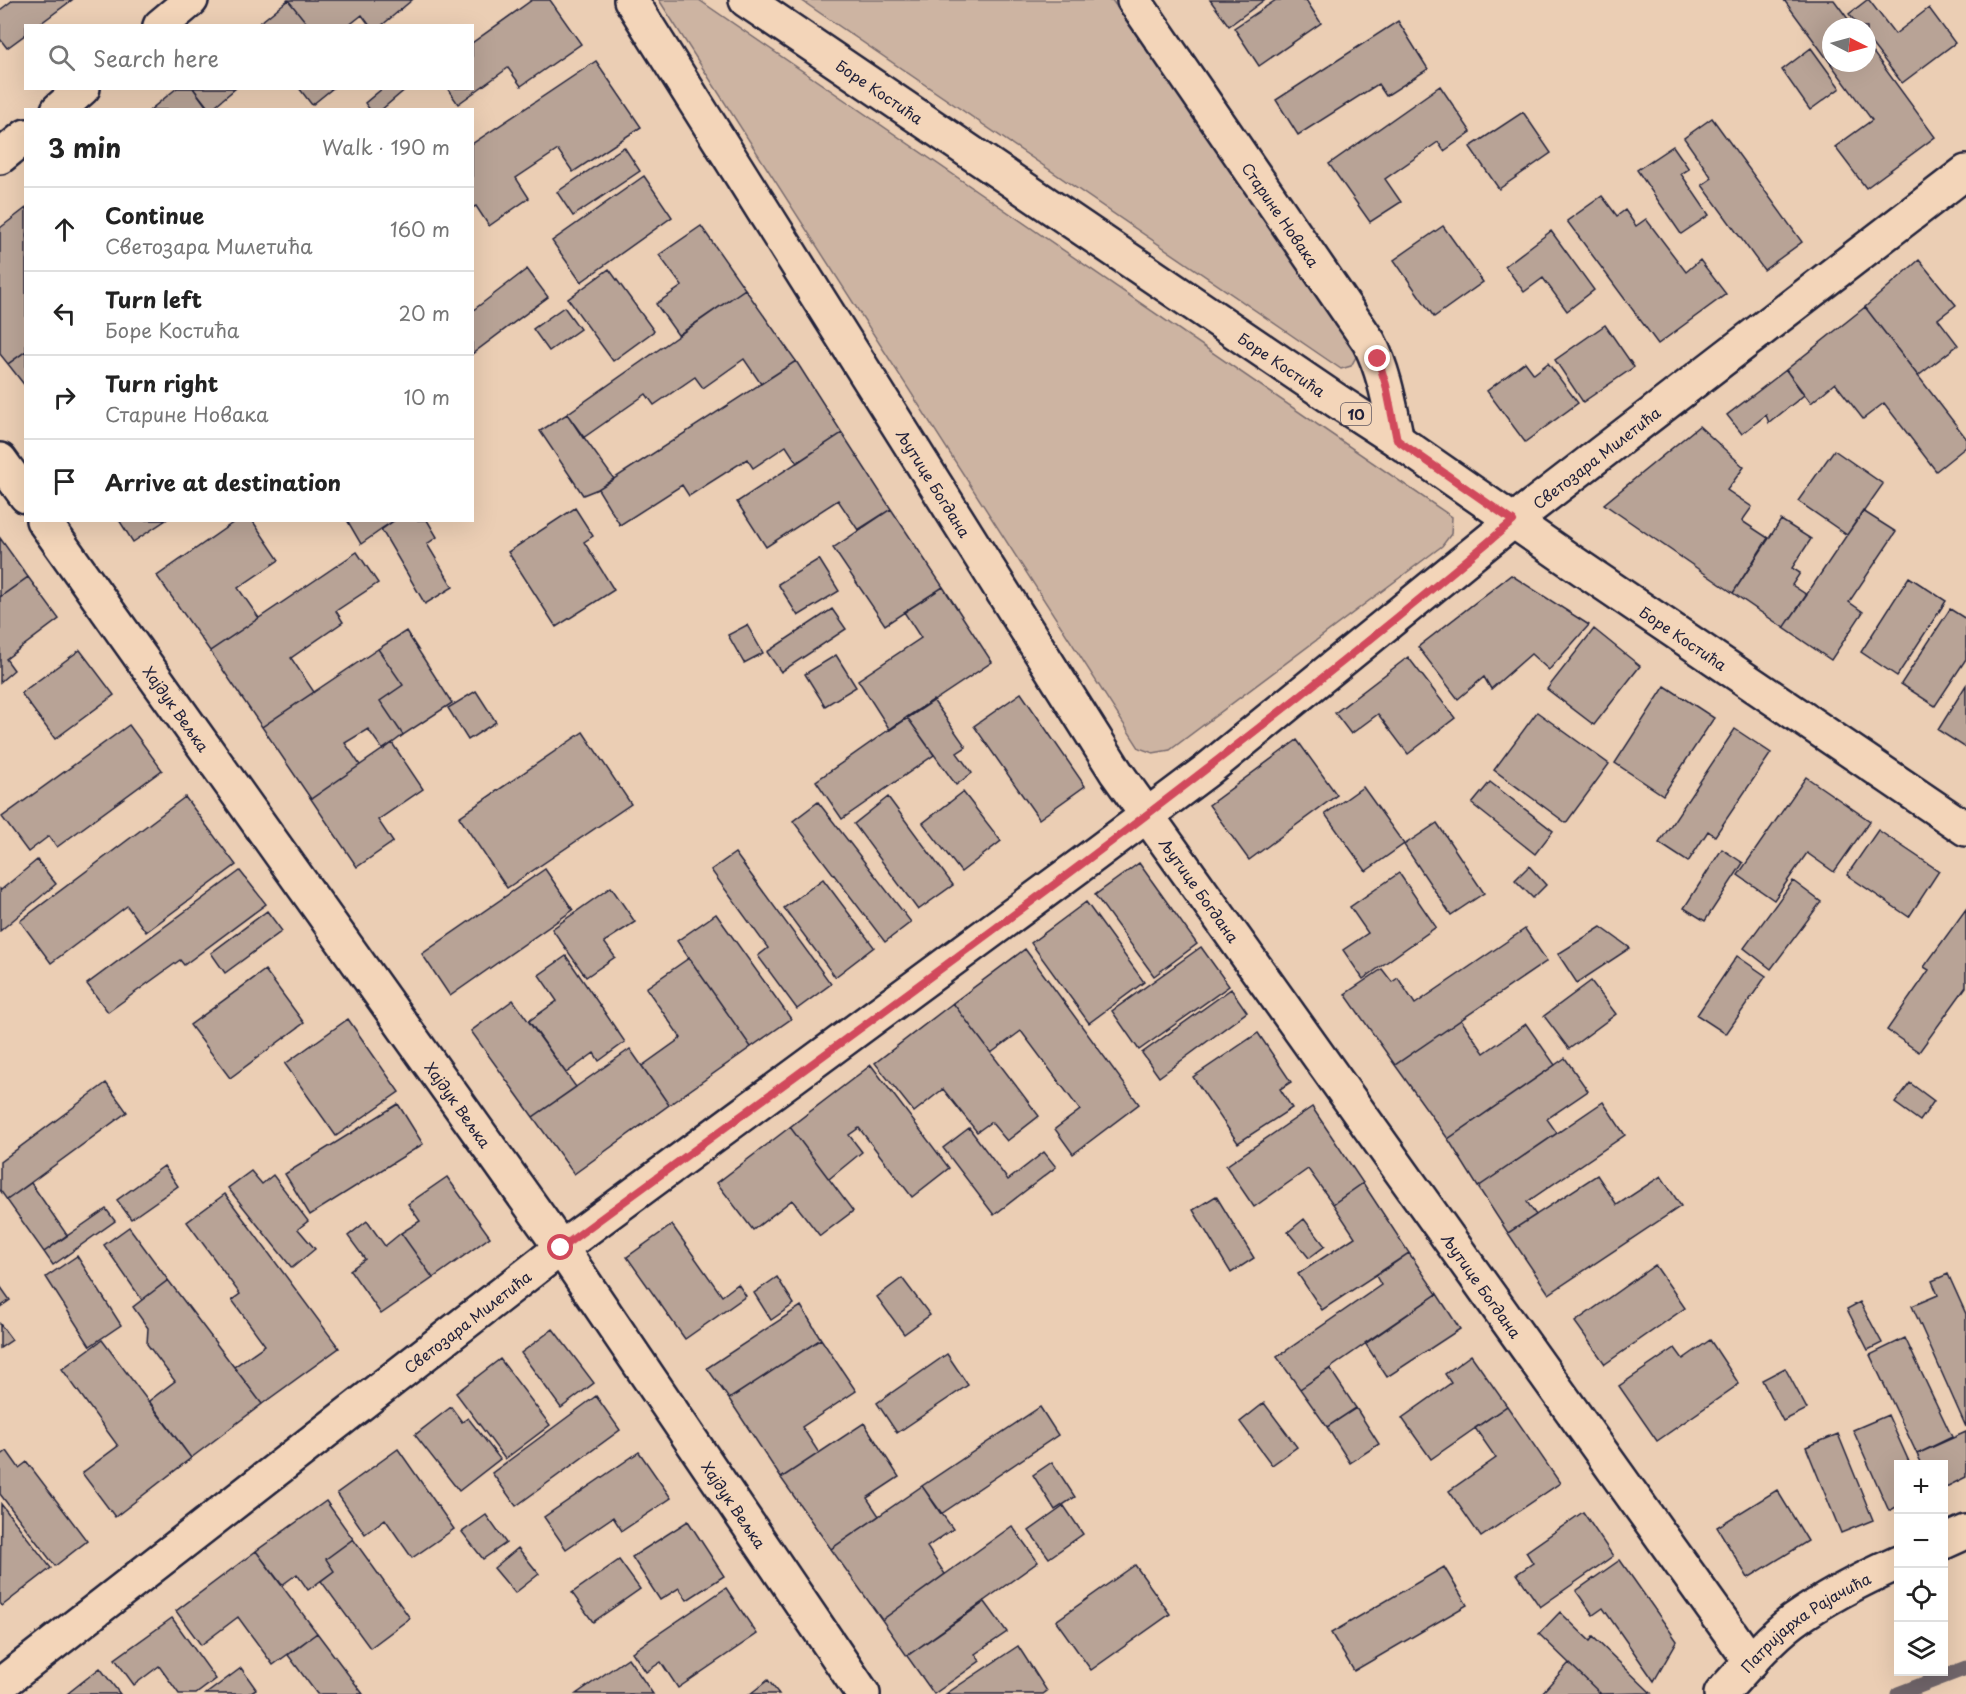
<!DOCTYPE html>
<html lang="en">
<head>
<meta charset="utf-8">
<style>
  :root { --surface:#fff; --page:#f6f6f6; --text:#222; --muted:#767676; --line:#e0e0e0 }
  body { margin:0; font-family:"Playpen Sans",sans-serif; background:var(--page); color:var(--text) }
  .controls { position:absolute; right:18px; bottom:18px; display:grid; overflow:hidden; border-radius:0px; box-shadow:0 6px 24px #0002 }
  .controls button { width:54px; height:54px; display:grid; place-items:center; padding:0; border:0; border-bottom:2px solid var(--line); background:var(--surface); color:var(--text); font:30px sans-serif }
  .compass { position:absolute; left:1822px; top:18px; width:54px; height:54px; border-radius:50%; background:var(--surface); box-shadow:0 6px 24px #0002; rotate:96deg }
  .stop { position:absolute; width:18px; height:18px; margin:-14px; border:4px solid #d1495b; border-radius:50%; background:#fff }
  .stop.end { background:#d1495b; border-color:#fff; box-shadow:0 2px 6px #0008 }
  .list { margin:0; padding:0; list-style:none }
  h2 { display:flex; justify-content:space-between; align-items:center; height:78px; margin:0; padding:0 24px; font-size:26px }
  h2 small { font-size:20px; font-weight:400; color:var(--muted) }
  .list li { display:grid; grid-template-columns:39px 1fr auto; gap:18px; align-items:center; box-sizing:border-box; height:84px; padding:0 24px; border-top:2px solid var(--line) }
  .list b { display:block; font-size:22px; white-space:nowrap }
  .list p { margin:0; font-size:20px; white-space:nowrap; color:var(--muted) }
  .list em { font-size:20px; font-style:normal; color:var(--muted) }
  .icon { flex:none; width:33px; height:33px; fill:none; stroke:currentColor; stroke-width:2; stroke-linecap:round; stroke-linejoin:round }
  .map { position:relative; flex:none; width:1966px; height:1694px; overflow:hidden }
  .search { position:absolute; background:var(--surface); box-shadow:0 6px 24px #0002; left:24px; top:24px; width:450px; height:66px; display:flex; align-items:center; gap:15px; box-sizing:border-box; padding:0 21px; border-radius:0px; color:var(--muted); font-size:22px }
  .panel { position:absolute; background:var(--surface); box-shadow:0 6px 24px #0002; left:24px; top:108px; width:450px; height:414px; border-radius:0px }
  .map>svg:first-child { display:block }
</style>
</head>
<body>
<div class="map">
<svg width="1966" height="1694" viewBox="0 0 1966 1694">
  <rect width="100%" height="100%" fill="#ebceb4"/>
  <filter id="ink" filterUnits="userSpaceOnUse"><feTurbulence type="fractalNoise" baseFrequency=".0167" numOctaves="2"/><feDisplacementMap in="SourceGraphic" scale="12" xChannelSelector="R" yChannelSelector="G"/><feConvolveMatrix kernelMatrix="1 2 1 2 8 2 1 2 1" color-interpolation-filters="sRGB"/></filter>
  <g filter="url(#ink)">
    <path fill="#cdb4a2" stroke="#786b6e" stroke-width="1.5" d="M659,0H699L1452,517L1451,534L1442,546L1170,750L1153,753L1139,748Z
      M801,0H1112L1357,345V355L1351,366L1341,369Z"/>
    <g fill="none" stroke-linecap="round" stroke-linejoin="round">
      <path stroke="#6f656a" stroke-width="15" d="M1898,1694L1966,1668"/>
    </g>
    <path fill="#b8a396" stroke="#22223b" stroke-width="1.5" d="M13,0H72L37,26H26V34L7,48L0,39V10Z
      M288,0H412L381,26H370L362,15L348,26H309Z
      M288,0L309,26H256Z
      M532,0H550L581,44L521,86L508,68L458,104L447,88H472V43Z
      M1210,0H1264L1229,26Z
      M1276,0H1306L1321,23L1259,66L1234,28Z
      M1784,0H1834L1854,27H1831V63H1867V44L1935,137L1866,188L1835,147L1872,120Z
      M1867,0H1869L1895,34L1929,8L1955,43L1902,83L1867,38V27H1859L1849,14Z
      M1398,21L1428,69L1386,96L1378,84L1298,135L1276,100Z
      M1811,48L1840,88L1810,110L1782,70Z
      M596,61L641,127L573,172L558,150L516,178L529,198L489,226L476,206L472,208V144Z
      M1440,86L1471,132L1444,151L1438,142L1385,179L1401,202L1370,222L1329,164Z
      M177,88H193L209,110H150Z
      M193,88H236L210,110Z
      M299,88H333L312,105Z
      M383,88H407L381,110H370L365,103Z
      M1523,112L1551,153L1499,189L1470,147Z
      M1712,118L1802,242L1764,270L1702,185L1712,178L1684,138Z
      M1673,146L1689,169L1681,174L1709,215L1681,234L1637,170Z
      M624,147L640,171L573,216L557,192Z
      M644,176L672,217L581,282L552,241Z
      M1602,196L1617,216L1625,210L1636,226L1646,219L1686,272L1700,260L1726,294L1658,344L1567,221Z
      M26,208V351L8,364L0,354V228Z
      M701,226L745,289L678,335L656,304L682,286L659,255Z
      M1443,226L1483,282L1434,317L1394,260Z
      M1551,231L1594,290L1567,311L1543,278L1524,292L1505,266Z
      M1919,260L1956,305L1938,319L1958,345L1918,376L1865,307Z
      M527,269L548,297L472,354V311Z
      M609,269L654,331L613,361L568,299Z
      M745,289L796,361L761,384L744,359L703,388L695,377L654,405L646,394L583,438L567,414Z
      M564,307L580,329L549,351L533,329Z
      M1865,307L1966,438V447L1936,471L1884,403L1863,419L1835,383L1811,403L1786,370Z
      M1605,325L1634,367L1583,402L1555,360Z
      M26,351V387L8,364Z
      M796,361L842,433L797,463L786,446L753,468L747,459L689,496L682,485L620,525L598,489Z
      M1525,362L1534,374L1548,363L1578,403L1525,442L1487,391Z
      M1786,370L1804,395L1769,423L1766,415L1742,434L1727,415Z
      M567,414L614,479L598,489L583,495L540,431Z
      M1699,426L1744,467L1727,490L1752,507L1742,521L1768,538L1733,593L1604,504Z
      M842,433L891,509L858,530L838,500L766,547L737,502Z
      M1834,450L1883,484L1847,535L1798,501Z
      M575,508L593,536L584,542L614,590L556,627L508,552Z
      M891,509L943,587L885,625L833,548Z
      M1863,511L1896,532L1849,602L1863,612L1831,660L1784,628Z
      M119,520H166L133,542Z
      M237,520H252L279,560L238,588L259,618L210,651L157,576Z
      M347,520H395L361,544Z
      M395,520H427L437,537L427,544L453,587L425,604L381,529Z
      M1781,520L1811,539L1792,568L1800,573L1792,585L1807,595L1784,628L1733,593Z
      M0,538L28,577L0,597Z
      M357,552L378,583L336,611L343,622L291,658L314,692L262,727L210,651Z
      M819,559L839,591L798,616L778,584Z
      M1511,575L1589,625L1549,670L1531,654L1491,689L1484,677L1458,699L1418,647Z
      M28,577L59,619L6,659L14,670L0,682V597Z
      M1909,577L1946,601L1897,676L1861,652Z
      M943,587L992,662L890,730L858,680L921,638L904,612Z
      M832,609L846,629L781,672L767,652Z
      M1950,609L1966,619V659L1935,706L1901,684Z
      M747,625L763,653L744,663L728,635Z
      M1594,629L1640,666L1594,725L1547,689Z
      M406,631L452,703L403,735L380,701L403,685L378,649Z
      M378,649L403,685L380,701L403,735L383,750L368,729L345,743L360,765L311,799L262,727Z
      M80,650L114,695L55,739L21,693Z
      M836,655L856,687L825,706L805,674Z
      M1408,657L1455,718L1408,754L1378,714L1351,734L1335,713Z
      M1966,685V748L1938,730Z
      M1665,686L1714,718L1663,795L1615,763Z
      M476,691L496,722L468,740L448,708Z
      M1021,693L1085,786L1039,819L974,726Z
      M933,700L966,747L957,753L972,773L956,785L907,717Z
      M1537,712L1609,764L1566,823L1494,770Z
      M907,717L934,755L842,819L816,781Z
      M129,725L162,770L57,847L49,836L28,852L2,817Z
      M1735,729L1771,753L1715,836L1708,831L1688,862L1659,843Z
      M583,732L631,804L507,888L459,817Z
      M1297,740L1337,795L1249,860L1209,805Z
      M392,743L423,789L378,820L393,842L357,867L311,799Z
      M1806,777L1870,821L1834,872L1807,853L1774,900L1738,875Z
      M1490,782L1553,831L1535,854L1472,804Z
      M1363,787L1404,844L1366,871L1325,814Z
      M963,792L1001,841L961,872L923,823Z
      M185,797L236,865L146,932L127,906L51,963L20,921Z
      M888,797L953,885L918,910L854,824Z
      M818,802L911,922L885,942L793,821Z
      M1437,823L1484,893L1451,915L1404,845Z
      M1878,830L1939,871L1909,917L1847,875Z
      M1722,849L1743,863L1705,921L1684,908Z
      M735,853L831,984L797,1009L758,956L768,948L711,870Z
      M37,860L56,884L0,931V889L1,890Z
      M1139,863L1197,944L1154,976L1095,895Z
      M1529,866L1546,885L1533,898L1515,880Z
      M545,869L573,910L450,996L422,954Z
      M240,871L266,904L184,965L180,960L108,1012L87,984Z
      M1399,873L1436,927L1363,979L1343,950L1368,933L1350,907Z
      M823,879L874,947L835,977L784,908Z
      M1793,881L1821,902L1771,969L1744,948Z
      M611,887L635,922L604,942L615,957L586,977L552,929Z
      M1086,902L1144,982L1089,1023L1031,943Z
      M1966,909V987L1919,1052L1887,1030L1929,970L1924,967Z
      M267,911L282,931L225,973L211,953Z
      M716,914L791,1019L751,1047L677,941Z
      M1601,927L1630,948L1577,983L1558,954Z
      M1525,929L1547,961L1395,1065L1345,994L1382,969L1392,982L1398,978L1415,1004Z
      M1201,947L1229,986L1139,1050L1112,1011Z
      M1025,949L1139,1104L1073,1154L1055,1129L1080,1110L1021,1031L991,1053L953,1003Z
      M566,956L625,1042L599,1061L594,1053L566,1073L529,1021L557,1001L539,975Z
      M1737,956L1766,976L1726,1034L1697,1015Z
      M689,958L751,1047L669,1105L642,1066L681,1038L646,988Z
      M265,970L304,1023L230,1078L190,1025Z
      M1591,981L1616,1014L1569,1049L1544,1016Z
      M1231,989L1247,1012L1159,1077L1142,1053Z
      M513,1000L576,1087L533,1117L471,1031Z
      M953,1003L1039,1116L1007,1141L991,1122L977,1132L943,1089L914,1112L875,1063Z
      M348,1019L399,1092L336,1136L285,1064Z
      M1461,1020L1484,1053L1526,1024L1555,1065L1448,1139L1395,1065Z
      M1258,1033L1291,1082L1280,1089L1292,1108L1238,1143L1193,1077Z
      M630,1049L669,1105L574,1174L533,1117Z
      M1565,1058L1588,1091L1547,1119L1557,1133L1478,1187L1448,1139Z
      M871,1065L949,1168L912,1197L859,1128L849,1135L862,1152L829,1179L790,1127Z
      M106,1083L127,1112L7,1200L0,1190V1162Z
      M1910,1083L1934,1101L1920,1121L1895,1103Z
      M1603,1102L1625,1135L1527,1202L1536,1215L1508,1233L1478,1187Z
      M398,1104L423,1144L310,1215L285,1174Z
      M1312,1107L1363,1183L1333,1204L1308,1169L1254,1207L1226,1166Z
      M790,1127L853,1211L820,1236L792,1200L753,1230L717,1183Z
      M969,1128L1008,1180L1044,1152L1056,1167L994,1215L943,1148Z
      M164,1166L178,1186L131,1219L117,1200Z
      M251,1171L262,1184L273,1175L308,1221L298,1229L315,1249L292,1268L228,1188Z
      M1597,1175L1617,1205L1661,1176L1681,1206L1549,1294L1508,1233Z
      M447,1177L490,1237L433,1278L401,1233L420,1221L408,1204Z
      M31,1183L67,1235L44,1252L7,1200Z
      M1363,1183L1409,1253L1322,1310L1298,1274L1355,1237L1333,1204Z
      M225,1194L339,1348L262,1404L234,1367L265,1345L232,1300L240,1294L187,1222Z
      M1216,1196L1254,1258L1231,1273L1193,1210Z
      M106,1209L115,1221L53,1265L44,1252Z
      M1304,1219L1325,1246L1309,1258L1288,1232Z
      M367,1221L385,1246L401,1233L433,1278L381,1314L350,1270L365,1259L348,1236Z
      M672,1225L722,1296L738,1284L746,1296L685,1339L627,1257Z
      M129,1227L168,1280L142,1300L104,1245Z
      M1409,1253L1437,1294L1300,1389L1277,1357L1381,1285L1376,1276Z
      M77,1256L121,1325L90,1346L46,1277Z
      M1655,1265L1685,1308L1605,1364L1575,1322Z
      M1948,1274L1966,1314V1427L1912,1306L1938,1295L1932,1281Z
      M777,1277L794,1304L771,1320L754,1293Z
      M902,1278L930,1315L904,1334L877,1297Z
      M168,1280L262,1404L191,1458L149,1401L175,1381L147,1344L148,1328L133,1307Z
      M0,1286L10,1300L0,1307Z
      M1437,1294L1460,1329L1387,1377L1365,1343Z
      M1860,1302L1882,1343L1868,1350L1847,1309Z
      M801,1306L821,1339L729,1399L707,1368Z
      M0,1324L12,1340L0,1348Z
      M553,1329L594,1383L561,1408L521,1353Z
      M1905,1338L1952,1437L1917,1454L1870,1355Z
      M821,1339L856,1391L802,1427L819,1453L781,1478L729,1399Z
      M102,1340L191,1458L115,1517L82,1473L118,1446L62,1369Z
      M1710,1340L1739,1384L1657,1441L1619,1386L1675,1348L1683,1359Z
      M947,1354L968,1385L897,1433L877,1403Z
      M1471,1355L1507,1406L1431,1459L1402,1418L1451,1383L1445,1374Z
      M500,1359L550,1425L505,1459L456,1393Z
      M1785,1368L1807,1409L1783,1421L1762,1380Z
      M1330,1369L1356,1408L1327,1427L1300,1389Z
      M596,1396L620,1430L516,1506L492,1473Z
      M1264,1403L1297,1447L1272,1465L1240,1422Z
      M1507,1406L1560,1483L1481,1537L1449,1491L1496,1458L1475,1428Z
      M451,1407L462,1422L468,1418L500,1459L459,1491L415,1435Z
      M1040,1407L1058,1435L941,1514L922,1486Z
      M1356,1408L1379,1444L1350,1463L1327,1427Z
      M1888,1415L1910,1464H1898V1506L1889,1511L1853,1430Z
      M864,1423L899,1477L867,1498L879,1516L831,1549L781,1478Z
      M1966,1432V1477L1944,1488V1464H1922L1917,1454Z
      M1838,1434L1873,1520L1841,1533L1806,1447Z
      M398,1449L454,1529L412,1558L385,1519L365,1534L337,1493Z
      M7,1451L19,1468L27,1462L87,1541L55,1566L0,1494V1456Z
      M639,1452L671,1498L622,1531L613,1517L566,1549L544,1517Z
      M1052,1462L1075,1497L1055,1510L1033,1475Z
      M922,1486L953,1529L927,1547L945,1574L882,1620L831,1549Z
      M1777,1490L1808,1541L1748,1578L1717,1527Z
      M326,1501L353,1539L326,1559L334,1571L308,1590L297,1574L282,1585L256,1551Z
      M1,1504L51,1568L2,1606L0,1603Z
      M1064,1506L1083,1534L1049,1558L1029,1531Z
      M1583,1512L1613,1556L1540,1607L1517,1574L1533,1563L1526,1552Z
      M486,1515L506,1543L483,1559L462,1532Z
      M688,1521L724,1576L687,1600L679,1588L660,1600L632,1557Z
      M1012,1526L1038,1562L907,1656L882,1620Z
      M353,1539L410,1618L370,1648L321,1581L334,1571L326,1559Z
      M518,1548L539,1574L515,1593L494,1568Z
      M256,1551L317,1633L273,1665L238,1617L201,1645L176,1611Z
      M619,1560L640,1589L593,1622L572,1593Z
      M1620,1560L1677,1641L1654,1681L1603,1608L1593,1615L1576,1591Z
      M1135,1565L1170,1614L1091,1670L1056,1621Z
      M1444,1567L1467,1605L1354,1671L1331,1633Z
      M726,1588L757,1634L678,1688L661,1662L646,1672L632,1652Z
      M985,1602L1007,1632L975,1654L980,1661L934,1694L907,1656Z
      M1560,1612L1590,1641L1593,1637L1651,1693L1601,1694L1539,1634Z
      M172,1618L216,1679L196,1694H179L159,1666L134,1685L115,1659Z
      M317,1633L363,1694H317L288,1655Z
      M1018,1646L1047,1691L1043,1694H946Z
      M628,1658L653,1694H576Z
      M1569,1663L1601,1694H1541Z
      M100,1668L120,1694H67Z
      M241,1668L256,1689L248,1694H206Z
      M768,1680L779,1694H750Z"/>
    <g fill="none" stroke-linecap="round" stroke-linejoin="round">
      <g stroke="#22223b" stroke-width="38">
        <g id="minor">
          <path id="s1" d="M631,0L1116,772L1751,1662"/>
          <path id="s2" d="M1134,0L1369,342C1385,373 1390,407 1397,440"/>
          <path d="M160,26L191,0"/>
          <path d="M58,110L83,88"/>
          <path d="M0,157L26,136"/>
          <path d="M0,460L26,496"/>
          <path id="s3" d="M43,520L561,1248L863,1694"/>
          <path d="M1944,1542L1966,1532"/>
          <path id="s4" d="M0,1685L561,1248L1082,864L1206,771L1513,521L1966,172"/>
          <path id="s5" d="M1721,1694C1742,1671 1768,1640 1793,1621C1826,1597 1862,1579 1898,1563"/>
        </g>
      </g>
      <g stroke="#22223b" stroke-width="38">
        <g id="major">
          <path id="s6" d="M746,0L1337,401L1397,440L1565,557L1966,829"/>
        </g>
      </g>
      <use href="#minor" stroke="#f3d5b9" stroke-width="33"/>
      <use href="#major" stroke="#f3d5b9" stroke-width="33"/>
    </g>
  </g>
  <g fill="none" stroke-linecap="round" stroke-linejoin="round" filter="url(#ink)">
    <path stroke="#d1495b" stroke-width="8" d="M561,1248C882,1011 1209,780 1513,521L1397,440L1386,385L1378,359"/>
  </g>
  <g text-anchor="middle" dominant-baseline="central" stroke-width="5" stroke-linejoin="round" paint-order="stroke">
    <rect fill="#f3d5b9" stroke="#615861" stroke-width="1.5" x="1341" y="403" width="30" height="22" rx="4.5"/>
    <g font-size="14" font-weight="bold" fill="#22223b">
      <text x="1356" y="414">10</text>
    </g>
    <g font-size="15" fill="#22223b" stroke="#f3d5b9">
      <text stroke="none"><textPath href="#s6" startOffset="162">Боре Костића</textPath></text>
      <text stroke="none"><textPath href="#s2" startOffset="260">Старине Новака</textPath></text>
      <text stroke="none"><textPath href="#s6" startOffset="648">Боре Костића</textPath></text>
      <text stroke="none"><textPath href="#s4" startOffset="2014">Светозара Милетића</textPath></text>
      <text stroke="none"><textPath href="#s1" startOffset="570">Љутице Богдана</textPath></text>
      <text stroke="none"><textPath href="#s6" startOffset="1134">Боре Костића</textPath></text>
      <text stroke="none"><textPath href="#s3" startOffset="231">Хајдук Вељка</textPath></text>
      <text stroke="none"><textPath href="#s1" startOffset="1056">Љутице Богдана</textPath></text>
      <text stroke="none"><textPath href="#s3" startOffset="717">Хајдук Вељка</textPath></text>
      <text stroke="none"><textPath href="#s1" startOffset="1542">Љутице Богдана</textPath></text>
      <text stroke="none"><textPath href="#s4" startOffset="592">Светозара Милетића</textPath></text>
      <text stroke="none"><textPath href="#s3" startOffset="1203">Хајдук Вељка</textPath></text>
      <text stroke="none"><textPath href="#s5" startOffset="112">Патријарха Рајачића</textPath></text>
    </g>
  </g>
</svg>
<div class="controls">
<button>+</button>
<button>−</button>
<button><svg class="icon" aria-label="locate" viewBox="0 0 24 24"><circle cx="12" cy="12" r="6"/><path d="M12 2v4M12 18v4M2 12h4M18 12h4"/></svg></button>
<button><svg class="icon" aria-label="layers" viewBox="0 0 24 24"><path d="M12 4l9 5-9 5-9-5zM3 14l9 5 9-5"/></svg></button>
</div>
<svg class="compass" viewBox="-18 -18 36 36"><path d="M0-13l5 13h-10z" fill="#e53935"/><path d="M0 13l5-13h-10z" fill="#767676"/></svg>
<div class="stop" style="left:561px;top:1248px"></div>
<div class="stop end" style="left:1378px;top:359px"></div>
<div class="search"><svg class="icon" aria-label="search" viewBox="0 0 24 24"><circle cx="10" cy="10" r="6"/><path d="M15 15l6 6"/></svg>Search here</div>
<section class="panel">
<h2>3 min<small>Walk · 190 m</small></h2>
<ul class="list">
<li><svg class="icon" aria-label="ahead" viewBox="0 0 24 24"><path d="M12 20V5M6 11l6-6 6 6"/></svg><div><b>Continue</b><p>Светозара Милетића</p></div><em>160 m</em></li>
<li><svg class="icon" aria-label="left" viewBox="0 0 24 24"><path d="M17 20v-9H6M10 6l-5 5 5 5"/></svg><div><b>Turn left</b><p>Боре Костића</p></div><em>20 m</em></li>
<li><svg class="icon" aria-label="right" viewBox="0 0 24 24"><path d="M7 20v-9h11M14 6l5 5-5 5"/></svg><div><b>Turn right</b><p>Старине Новака</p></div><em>10 m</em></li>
<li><svg class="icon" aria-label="arrive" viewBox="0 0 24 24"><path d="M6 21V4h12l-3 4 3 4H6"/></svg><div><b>Arrive at destination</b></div></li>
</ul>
</section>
</div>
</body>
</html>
